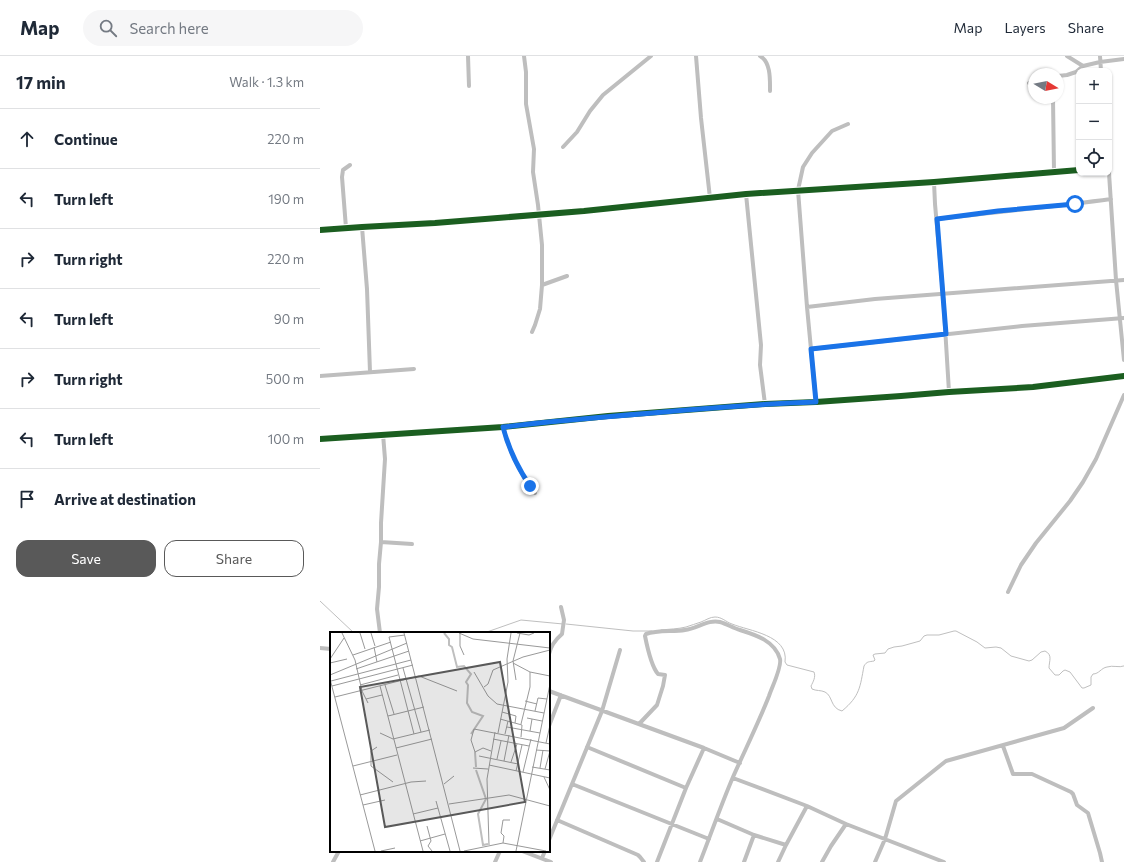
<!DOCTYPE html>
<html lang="en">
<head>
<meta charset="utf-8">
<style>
  :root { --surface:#fff; --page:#f6f6f7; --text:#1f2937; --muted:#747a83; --line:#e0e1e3; --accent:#595959 }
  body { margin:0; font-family:Commissioner,sans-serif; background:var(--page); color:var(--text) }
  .controls { position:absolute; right:12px; top:12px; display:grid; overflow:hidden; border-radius:8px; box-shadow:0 1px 3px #0004 }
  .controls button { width:36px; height:36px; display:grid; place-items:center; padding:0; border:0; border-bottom:1px solid var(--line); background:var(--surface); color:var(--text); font:20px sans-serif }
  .compass { position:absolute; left:708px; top:12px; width:36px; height:36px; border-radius:50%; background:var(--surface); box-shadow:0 1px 3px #0004; rotate:100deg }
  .stop { position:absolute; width:12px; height:12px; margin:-9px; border:3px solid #1a73e8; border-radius:50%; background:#fff }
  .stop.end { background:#1a73e8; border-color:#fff; box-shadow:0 1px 4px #0008 }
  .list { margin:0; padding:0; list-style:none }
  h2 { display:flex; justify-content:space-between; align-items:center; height:52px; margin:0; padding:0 16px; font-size:17px }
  h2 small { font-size:13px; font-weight:400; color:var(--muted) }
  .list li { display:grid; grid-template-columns:26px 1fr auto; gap:12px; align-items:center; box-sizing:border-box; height:60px; padding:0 16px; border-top:1px solid var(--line) }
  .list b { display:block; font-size:15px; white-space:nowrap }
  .list em { font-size:13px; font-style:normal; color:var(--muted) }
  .actions { display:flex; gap:8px; padding:12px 16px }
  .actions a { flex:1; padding:9px 0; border:1px solid var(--accent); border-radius:12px; text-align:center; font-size:14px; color:var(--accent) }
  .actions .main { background:var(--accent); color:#fff }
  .icon { flex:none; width:22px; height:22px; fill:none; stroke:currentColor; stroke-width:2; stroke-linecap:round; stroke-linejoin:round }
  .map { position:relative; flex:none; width:804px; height:806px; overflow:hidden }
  header { display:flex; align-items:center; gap:24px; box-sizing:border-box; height:56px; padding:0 20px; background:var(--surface); border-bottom:1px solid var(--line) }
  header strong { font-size:19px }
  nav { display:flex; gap:22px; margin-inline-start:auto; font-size:14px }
  .search { width:280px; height:36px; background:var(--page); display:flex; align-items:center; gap:10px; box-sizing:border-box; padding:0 14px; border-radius:22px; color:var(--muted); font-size:15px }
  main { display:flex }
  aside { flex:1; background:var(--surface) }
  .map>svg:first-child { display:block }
</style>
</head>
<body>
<header>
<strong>Map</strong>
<div class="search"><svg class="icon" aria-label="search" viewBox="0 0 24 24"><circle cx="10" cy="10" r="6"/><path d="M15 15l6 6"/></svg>Search here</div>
<nav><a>Map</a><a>Layers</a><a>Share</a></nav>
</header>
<main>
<aside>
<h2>17 min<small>Walk · 1.3 km</small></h2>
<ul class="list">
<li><svg class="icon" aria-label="ahead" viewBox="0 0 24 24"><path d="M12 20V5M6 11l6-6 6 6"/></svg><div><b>Continue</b></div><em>220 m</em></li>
<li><svg class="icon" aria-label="left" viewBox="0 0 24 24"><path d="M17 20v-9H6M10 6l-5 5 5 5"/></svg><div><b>Turn left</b></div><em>190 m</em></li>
<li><svg class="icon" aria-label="right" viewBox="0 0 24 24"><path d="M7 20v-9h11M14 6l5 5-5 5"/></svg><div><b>Turn right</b></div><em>220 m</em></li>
<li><svg class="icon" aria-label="left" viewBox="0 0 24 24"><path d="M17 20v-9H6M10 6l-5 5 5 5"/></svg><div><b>Turn left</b></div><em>90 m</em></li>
<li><svg class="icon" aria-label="right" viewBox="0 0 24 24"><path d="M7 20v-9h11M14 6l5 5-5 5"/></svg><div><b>Turn right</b></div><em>500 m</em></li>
<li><svg class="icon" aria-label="left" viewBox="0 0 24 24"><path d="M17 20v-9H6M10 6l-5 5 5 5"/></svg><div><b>Turn left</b></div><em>100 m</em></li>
<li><svg class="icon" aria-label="arrive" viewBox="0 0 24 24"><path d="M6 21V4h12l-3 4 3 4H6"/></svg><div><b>Arrive at destination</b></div></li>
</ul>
<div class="actions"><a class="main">Save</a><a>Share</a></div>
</aside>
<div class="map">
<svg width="804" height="806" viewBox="0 0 804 806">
  <rect width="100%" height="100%" fill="#fff"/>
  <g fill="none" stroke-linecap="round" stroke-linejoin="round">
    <path stroke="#bfbfbf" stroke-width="1" d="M0,545L34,577
      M246,568L313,575H332
      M341,574C350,573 358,573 366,571C371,569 376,568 381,566C386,564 390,561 395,561C402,561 406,566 412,568C429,575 469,579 465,606L467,609L494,616C496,621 493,626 491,630L492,633C496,635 501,634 505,636C513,640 510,652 522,655C540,640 540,631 544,610C547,605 549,606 554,605L555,604L553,599L555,598L565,597L568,593L574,591L582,590L600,585L604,580L607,579H619L634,575H636L657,586L665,592L676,591L681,592L691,600L709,605L712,604L721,596L725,595C733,599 729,605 729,612L735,619H739L743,615L745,614L750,616L762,632H764L771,629V621L773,618C779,618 781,612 787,611C793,609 799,612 804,610
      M164,577L201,564L243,568"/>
    <path stroke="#bebebe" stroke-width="4" d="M148,0L149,30
      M204,0L206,16V48L214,93L213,116L218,149L222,189V229L220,253L215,269L212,276
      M376,0L381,62L390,142
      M440,0C451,6 450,24 450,35
      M747,0L763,10
      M780,0L781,15
      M738,20L747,19L756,16L763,10L780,6L804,3
      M709,27L714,25
      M733,42L734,116
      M243,91L257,76L270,55L283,39L331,0
      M789,117L796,224L804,304
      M614,126L615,148L623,238L629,336
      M426,138L441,289L440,309L445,348
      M617,163C675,156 733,151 791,143
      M42,171L47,233L50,316
      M26,172L22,121L23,114L30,109
      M0,174L42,171L115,167L264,155L426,138L614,126L759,114
      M222,229L247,220
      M487,251L555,243L804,224
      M491,293L702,270L804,262
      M0,320L94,313
      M496,346L487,251L478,134L483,111L492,97L512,75L528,68
      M183,371C188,392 201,420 215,437
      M61,486L92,488
      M688,536L701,509L716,487L750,445L763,426L776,403L804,339
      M60,577L57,553L59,531V508L61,486V467L65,403L63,378
      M0,592L11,593
      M229,598C231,589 235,584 242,578L244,564L241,551
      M229,635L384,692L420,707
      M319,668L337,649L343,630L345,619L338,618C331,610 327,590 325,580L326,578C338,574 353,576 365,574C377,573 388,563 400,566C407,568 413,572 420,574C436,579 455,585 460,603C462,611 452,631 449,640C438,668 425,694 413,721C401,749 391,778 380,806
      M229,670L241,639
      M683,690L693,718H712L751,736L753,738L757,749L768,757L780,797L782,806
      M267,691L366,732
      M413,722L487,750L526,768L624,806
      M252,728L389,783
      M397,763L434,779L466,789
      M237,764L318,799L320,801L324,806
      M229,784L282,655L300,594
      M202,795L231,806
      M222,802L225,795
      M13,806L19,795
      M175,806L180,795
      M337,806L366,732L384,692
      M424,806L434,779
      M458,806L466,789L487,750
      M502,806L511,790L526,768
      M555,806L565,783L576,745L626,705L744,672L773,652"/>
    <path stroke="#bebebe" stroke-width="5" d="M0,383L183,371L288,360L445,348L496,346L581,340L629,336L713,331L804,320"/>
    <g stroke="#fff" stroke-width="8">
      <path id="cycleway" d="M0,174L42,171L115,167L264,155L426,138L614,126L759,114
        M0,383L183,371L288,360L445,348L496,346L581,340L629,336L713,331L804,320"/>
    </g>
    <use href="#cycleway" stroke="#1b5e20" stroke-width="6"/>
  </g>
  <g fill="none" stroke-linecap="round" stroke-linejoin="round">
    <path stroke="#1a73e8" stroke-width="5" d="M210,430C198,412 188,391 183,371C232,365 282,361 332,357C386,352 441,348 496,346L491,293L626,278L617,163L678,155L755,148"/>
  </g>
  <g transform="translate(10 576)">
    <rect width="220" height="220" fill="#fff"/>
    <path fill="none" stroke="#bfbfbf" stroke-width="2" d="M114,1L119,7V13L122,15L127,35L134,34L141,42L136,50L138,53L137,71L142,80L153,84L141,102M145,120L146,135M146,138L156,167L148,182L153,213L158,212"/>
    <path fill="none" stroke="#999" stroke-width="1" d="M12,1L25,28L32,59L38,71M30,1L35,17M41,1L45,14M74,1L130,219M129,1L143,7L220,16M130,1V14L134,23M187,1L199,3L204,1M75,3L59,5L84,102M44,15L47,30M23,23L61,10M0,27L14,6M0,31L17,27M183,31L200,40L220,44M73,36L91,100M26,37L79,19M144,40L158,64L167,72L214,81M0,43L77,11M0,47L45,219M186,48L183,29L190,1M1,49L81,28M30,53L68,43M55,53L64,82M2,54L83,33M50,54L93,219M154,55L158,52L163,38L193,25L220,18M5,65L89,44L127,59M36,67L52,63M195,69L207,72M205,79L208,66L217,67M172,80L186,84L185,91M58,84L94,75M197,86L212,89M170,87L192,93L191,105M191,92L200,55V40M177,95L210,101M200,99L202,87M50,101L63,107L100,98M168,101L178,50L177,27L181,1M175,102L178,89M163,107L199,114M216,111L220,93M47,115L41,119V134L63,150M66,116L102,107M206,118L220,119M161,119L153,116L145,120L141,108L144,97L220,112M149,124L188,132M167,127L171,109M174,129L179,103M181,130L187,112M159,133L220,146M23,134L67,123M202,135L220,138M143,136L158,137M210,136L213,118M215,137L220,119M186,139L192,113M193,140L201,107M214,145L220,158M114,152L124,144M30,163L81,150L96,149M106,169L120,219M119,172L179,163L220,174M33,173L55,168M83,182L108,176M97,194L101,209L98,214L102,219M90,209L115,202M173,211L174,204L171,201L173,188H180M159,213L157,147L165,100M51,219L65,216M134,219L173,211L216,219M186,219L220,52"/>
    <path fill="#595959" fill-opacity="0.15" stroke="#595959" stroke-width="2" d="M170,30L195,170L55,195L30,55Z"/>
    <rect width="220" height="220" fill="none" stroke="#000" stroke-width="2"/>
  </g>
</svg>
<div class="controls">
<button>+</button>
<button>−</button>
<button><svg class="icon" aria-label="locate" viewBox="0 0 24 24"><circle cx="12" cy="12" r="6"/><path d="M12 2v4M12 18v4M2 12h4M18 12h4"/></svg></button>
</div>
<svg class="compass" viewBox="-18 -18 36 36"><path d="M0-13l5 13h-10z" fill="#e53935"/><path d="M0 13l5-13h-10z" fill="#747a83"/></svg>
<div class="stop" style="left:755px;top:148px"></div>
<div class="stop end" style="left:210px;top:430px"></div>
</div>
</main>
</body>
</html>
